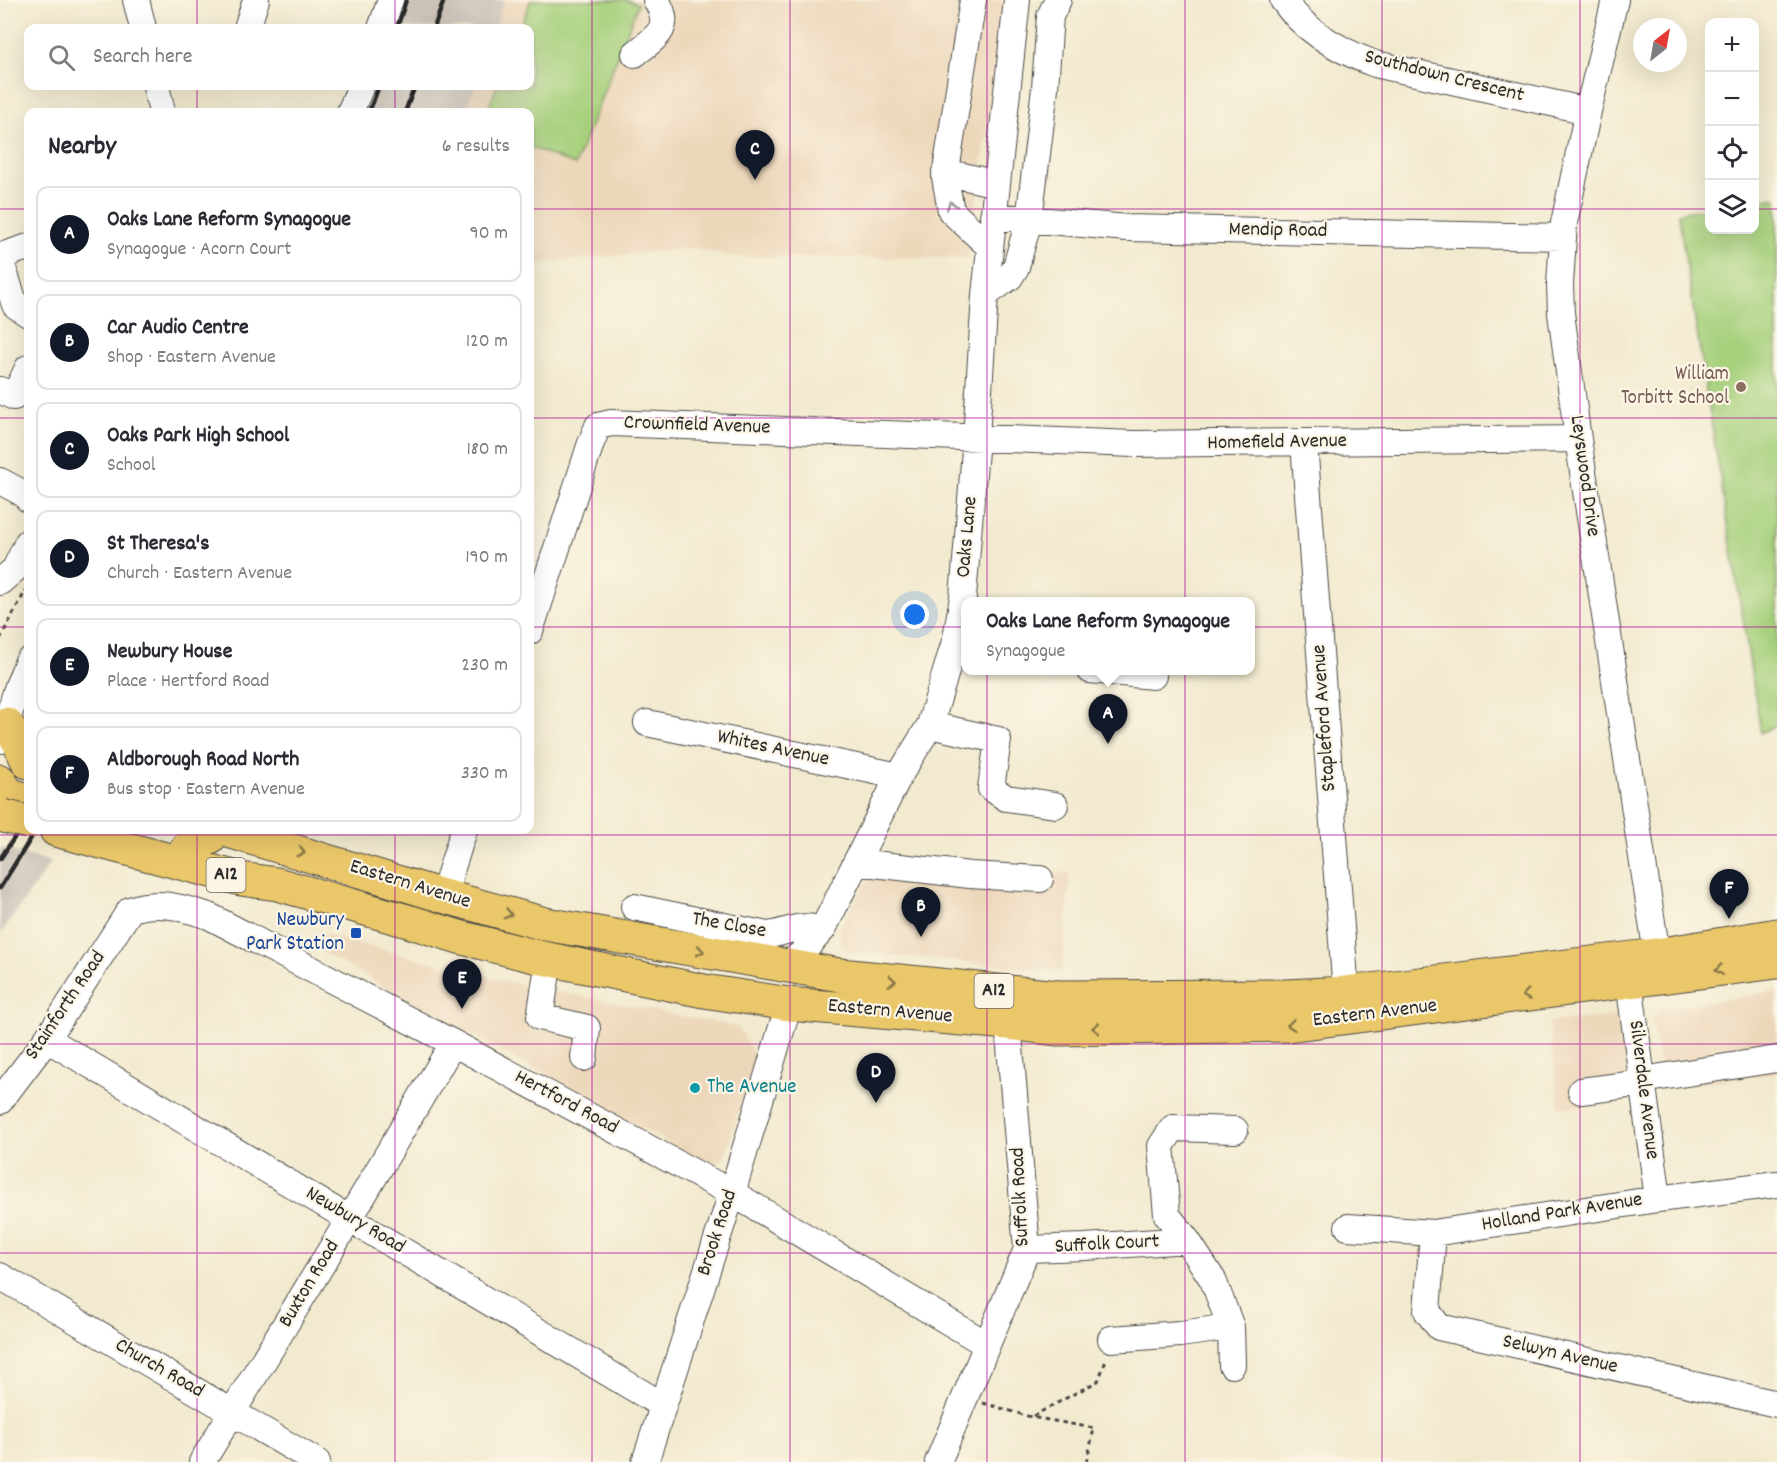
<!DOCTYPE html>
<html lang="en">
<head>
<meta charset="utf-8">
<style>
  :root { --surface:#fff; --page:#f2f2f3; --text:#2b2b33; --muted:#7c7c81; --line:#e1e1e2; --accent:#111827 }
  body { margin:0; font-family:Dekko,sans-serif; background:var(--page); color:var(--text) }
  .controls { position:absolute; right:18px; top:18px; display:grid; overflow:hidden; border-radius:12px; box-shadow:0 6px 24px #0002 }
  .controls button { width:54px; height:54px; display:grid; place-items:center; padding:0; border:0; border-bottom:2px solid var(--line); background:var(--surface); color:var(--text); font:30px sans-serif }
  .compass { position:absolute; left:1633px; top:18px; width:54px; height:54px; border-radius:50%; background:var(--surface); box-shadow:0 6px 24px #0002; rotate:31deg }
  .you { position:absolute; left:915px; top:615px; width:21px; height:21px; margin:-15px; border:4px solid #fff; border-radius:50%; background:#1a73e8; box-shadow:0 0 0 9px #1a73e833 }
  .badge { display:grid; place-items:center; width:39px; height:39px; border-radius:50%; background:var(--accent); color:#fff; font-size:20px; font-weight:700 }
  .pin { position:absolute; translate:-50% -50px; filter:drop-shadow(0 2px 3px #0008) }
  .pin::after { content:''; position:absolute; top:32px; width:21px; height:18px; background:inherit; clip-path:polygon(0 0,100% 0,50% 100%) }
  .popup { position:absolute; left:961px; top:597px; width:294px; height:78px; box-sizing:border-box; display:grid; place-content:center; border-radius:12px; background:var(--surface); filter:drop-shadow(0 2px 4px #0005); font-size:20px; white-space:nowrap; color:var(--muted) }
  .popup b { font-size:22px; color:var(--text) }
  .popup::after { content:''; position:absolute; left:50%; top:100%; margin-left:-12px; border:12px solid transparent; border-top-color:var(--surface) }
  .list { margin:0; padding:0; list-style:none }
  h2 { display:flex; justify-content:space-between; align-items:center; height:78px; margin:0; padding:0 24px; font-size:26px }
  h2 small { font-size:20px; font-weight:400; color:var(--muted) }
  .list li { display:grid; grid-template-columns:39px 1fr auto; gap:18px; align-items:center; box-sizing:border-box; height:96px; margin:0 12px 12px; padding:0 12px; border:2px solid var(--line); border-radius:12px }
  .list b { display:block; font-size:22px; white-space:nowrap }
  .list p { margin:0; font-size:20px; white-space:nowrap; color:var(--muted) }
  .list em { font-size:20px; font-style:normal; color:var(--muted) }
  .icon { flex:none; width:33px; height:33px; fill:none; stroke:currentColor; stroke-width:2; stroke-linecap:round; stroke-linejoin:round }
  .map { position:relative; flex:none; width:1777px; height:1462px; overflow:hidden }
  .search { position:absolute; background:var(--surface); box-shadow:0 6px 24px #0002; left:24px; top:24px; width:510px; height:66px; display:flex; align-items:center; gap:15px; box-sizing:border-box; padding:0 21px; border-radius:12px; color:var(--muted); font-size:22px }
  .panel { position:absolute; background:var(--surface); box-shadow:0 6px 24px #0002; left:24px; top:108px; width:510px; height:726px; border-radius:12px }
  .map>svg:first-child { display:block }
</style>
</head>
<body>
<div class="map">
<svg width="1777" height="1462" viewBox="0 0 1777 1462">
  <rect width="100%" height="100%" fill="#fcf5e5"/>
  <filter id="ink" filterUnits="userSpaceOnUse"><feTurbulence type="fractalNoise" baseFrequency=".0167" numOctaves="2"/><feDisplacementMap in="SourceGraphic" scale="12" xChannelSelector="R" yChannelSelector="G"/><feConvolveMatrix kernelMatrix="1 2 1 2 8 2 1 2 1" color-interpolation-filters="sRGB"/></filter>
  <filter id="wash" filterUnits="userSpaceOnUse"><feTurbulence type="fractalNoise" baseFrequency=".008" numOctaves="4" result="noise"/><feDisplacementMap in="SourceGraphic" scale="24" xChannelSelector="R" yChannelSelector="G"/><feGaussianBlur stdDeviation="1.35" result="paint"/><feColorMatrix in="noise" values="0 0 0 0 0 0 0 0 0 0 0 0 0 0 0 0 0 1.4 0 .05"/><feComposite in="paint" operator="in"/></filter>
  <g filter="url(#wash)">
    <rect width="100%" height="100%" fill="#f2eacf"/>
    <path fill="#ecd7ba" d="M504,0H1007L968,258L734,257L695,248L530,264V112H465L475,86H530V28H495Z
      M881,856L1070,873L1062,971L852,952L840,945V927Z
      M322,934L504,981L738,1027L755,1056L725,1156L718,1163L700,1160L316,949Z
      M1777,991V1073L1664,1088L1652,1021L1659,1010Z
      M1616,1016L1622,1023L1633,1100L1559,1108L1549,1022Z"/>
    <path fill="#cbc2b8" d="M396,0H504L495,28H386Z
      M366,86H475L465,112H357Z
      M0,848L51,862L0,935Z"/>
    <path fill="#a6d07b" stroke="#687e53" stroke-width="1.5" d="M531,0H627L638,4L575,165L530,147V112H487L497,86H530V28H520Z
      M1777,198V724L1761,733L1678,213L1709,208L1710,230H1754L1755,201Z"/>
  </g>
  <g filter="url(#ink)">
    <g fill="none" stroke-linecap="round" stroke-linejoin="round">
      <g stroke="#494844" stroke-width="28">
        <path id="minor" d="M136,0L143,28
          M973,0L945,177L951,211L990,247
          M1283,0C1305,32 1340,51 1375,64L1588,111
          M1615,0L1588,111L1564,223L1560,284L1561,313L1578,439L1657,955
          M247,28L256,0
          M381,28L391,0
          M635,54C656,37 674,28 656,0
          M156,86L162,112
          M350,112L361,86
          M945,172L997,184
          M993,216L1127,228L1563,237
          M1,256L28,247
          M3,268L15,305L28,314
          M985,295L1010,277L1016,267L1029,220L1045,88L1050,16L1058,0
          M0,390L14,397L28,368
          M1304,443L1346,993
          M0,481L28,496V499
          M0,582L15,569L28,542
          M530,631L591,443L598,426L611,423L1134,444L1578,439
          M1090,670L1153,676
          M647,723L899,776
          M930,725L998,740L991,788L1006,798L1055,805
          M1,740L18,686L28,661
          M856,862L970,875L1040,879
          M443,896L464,830
          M634,907L767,935C778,934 787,930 797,928C806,926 814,928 823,929
          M549,960L540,1017L587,1028L584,1058
          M786,966L800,955L823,929L899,776L930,725L956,638L963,597L976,438L985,295L1017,0
          M1629,981L1658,1199
          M47,1039L662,1405
          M1642,1080L1777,1059
          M1581,1091L1643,1083
          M0,1101L47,1039L130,910C157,899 183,908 209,916L453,1043L732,1193L986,1344
          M1348,1227L1433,1233L1658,1199L1777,1184
          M1433,1233L1427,1311L1439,1327L1777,1404
          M1027,1249L1085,1247L1187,1240
          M0,1276L317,1462
          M1111,1339L1180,1334L1231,1327
          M1232,1365L1231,1327L1213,1280L1187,1240L1167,1215L1161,1146L1173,1128L1235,1130
          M202,1462L350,1218L453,1043
          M645,1462L732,1193L789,1004
          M938,1462L1027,1249L1008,1023"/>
      </g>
      <g stroke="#494844" stroke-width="35">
        <path id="highway" d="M0,726L6,724L18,740L28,762
          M0,781L8,794L28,800
          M56,830L241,879L277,884L411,922L459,937L538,957L704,991L789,1004L1008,1023L1056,1029L1288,1025L1777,962
          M225,830L443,896L545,924L840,975L1059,997L1287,996L1346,993L1657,955L1777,935
          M176,862L190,845L210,838L213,830"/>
      </g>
      <path stroke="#494844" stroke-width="3" stroke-dasharray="4.5 4.5" stroke-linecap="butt" d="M0,639L27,588
        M983,1403L1031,1417L1094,1428L1087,1462
        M1033,1416L1098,1381L1107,1358"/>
      <use href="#minor" stroke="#fff" stroke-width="26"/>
      <use href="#highway" stroke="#eac769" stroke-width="33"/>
      <path stroke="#2b2b2b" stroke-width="4.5" d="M397,28L406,0
        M434,28L444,0
        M369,112L379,86
        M405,112L415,86
        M0,859L28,817
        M0,888L36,830"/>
      <g stroke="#494844" stroke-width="35" stroke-linecap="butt">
        <path id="highway-bridge" d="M3,816L28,822"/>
      </g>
      <use href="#highway-bridge" stroke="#eac769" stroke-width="33"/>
    </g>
    <defs><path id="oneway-chevron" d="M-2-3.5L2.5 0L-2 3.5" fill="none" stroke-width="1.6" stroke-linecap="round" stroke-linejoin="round" transform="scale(1.5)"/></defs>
    <use stroke="#a0a0a0" href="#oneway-chevron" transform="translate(951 205) rotate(-109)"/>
    <g stroke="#8a794a">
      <use href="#oneway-chevron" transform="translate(301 852) rotate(16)"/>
      <use href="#oneway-chevron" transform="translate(508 914) rotate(15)"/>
      <use href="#oneway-chevron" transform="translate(700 951) rotate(10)"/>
      <use href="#oneway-chevron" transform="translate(1719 970) rotate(172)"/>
      <use href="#oneway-chevron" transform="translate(892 981) rotate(6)"/>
      <use href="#oneway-chevron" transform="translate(1526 995) rotate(173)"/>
      <use href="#oneway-chevron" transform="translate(1291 1025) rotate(175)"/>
      <use href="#oneway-chevron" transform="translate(1096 1028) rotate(179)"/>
    </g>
  </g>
  <path fill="none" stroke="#b5179e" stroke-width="1.5" stroke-opacity="0.55" d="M197,0V28M395,0V28M592,0V1462M790,0V1462M987,0V1462M1185,0V1462M1382,0V1462M1580,0V1462M197,86V112M395,86V112M0,209H28M530,209H1710M1754,209H1777M0,418H28M530,418H1777M0,627H28M530,627H1777M197,830V1462M395,830V1462M0,835H1777M0,1044H1777M0,1253H1777"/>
  <circle fill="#8d6e63" stroke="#fcf5e5" stroke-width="2" cx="1741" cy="387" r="6"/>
  <rect fill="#1a4fb4" stroke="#fcf5e5" stroke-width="2" x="350" y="927" width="12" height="12" rx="3"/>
  <circle fill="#0f9aa8" stroke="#fcf5e5" stroke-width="2" cx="695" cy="1088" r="6"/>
  <g text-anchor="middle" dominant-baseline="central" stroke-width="4.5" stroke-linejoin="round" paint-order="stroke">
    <g fill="#fcf5e5" stroke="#6a6863" stroke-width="1.5">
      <rect x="206.5" y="858" width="39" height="34" rx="4.5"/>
      <rect x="974.5" y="974" width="39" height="34" rx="4.5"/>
    </g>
    <g font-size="20" font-weight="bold" fill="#2b2b2b">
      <text x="226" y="875">A12</text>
      <text x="994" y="991">A12</text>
    </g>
    <g font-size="21" fill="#2b2b2b" stroke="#fcf5e5">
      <text transform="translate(1444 77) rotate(14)">Southdown Crescent</text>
      <text transform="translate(1278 231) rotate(1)">Mendip Road</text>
      <text transform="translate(697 426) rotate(2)">Crownfield Avenue</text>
      <text transform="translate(1277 443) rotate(-1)">Homefield Avenue</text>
      <text transform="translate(1584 476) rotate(82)">Leyswood Drive</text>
      <text transform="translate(968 537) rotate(-85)">Oaks Lane</text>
      <text transform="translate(1325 718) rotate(-94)">Stapleford Avenue</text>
      <text transform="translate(773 749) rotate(12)">Whites Avenue</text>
      <text transform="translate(410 885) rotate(17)">Eastern Avenue</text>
      <text transform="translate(729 926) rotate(10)">The Close</text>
      <text transform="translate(66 1006) rotate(-56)">Stainforth Road</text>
      <text transform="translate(890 1012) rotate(5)">Eastern Avenue</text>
      <text transform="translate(1375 1014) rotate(-7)">Eastern Avenue</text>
      <text transform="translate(1643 1090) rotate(83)">Silverdale Avenue</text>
      <text transform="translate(566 1103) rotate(28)">Hertford Road</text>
      <text transform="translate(1021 1197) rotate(-93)">Suffolk Road</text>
      <text transform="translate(1562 1213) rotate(-9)">Holland Park Avenue</text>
      <text transform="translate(355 1221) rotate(31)">Newbury Road</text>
      <text transform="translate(718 1233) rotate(-72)">Brook Road</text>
      <text transform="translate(1107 1245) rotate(-3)">Suffolk Court</text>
      <text transform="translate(310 1284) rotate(-59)">Buxton Road</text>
      <text transform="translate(1560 1355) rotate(13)">Selwyn Avenue</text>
      <text transform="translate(159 1369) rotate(30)">Church Road</text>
    </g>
    <g font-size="21" fill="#785e54" stroke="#fcf5e5" text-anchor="end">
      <text x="1729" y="375">William<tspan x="1729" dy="24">Torbitt School</tspan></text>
    </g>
    <g font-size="21" fill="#164399" stroke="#fcf5e5" text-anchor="end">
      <text x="344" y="921">Newbury<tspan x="344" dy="24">Park Station</tspan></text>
    </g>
    <g font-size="21" fill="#0d838f" stroke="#fcf5e5" text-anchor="start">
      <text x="707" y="1088">The Avenue</text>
    </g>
  </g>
</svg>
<div class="controls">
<button>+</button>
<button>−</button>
<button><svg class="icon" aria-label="locate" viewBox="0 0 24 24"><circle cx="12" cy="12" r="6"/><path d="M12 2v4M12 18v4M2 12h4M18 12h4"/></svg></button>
<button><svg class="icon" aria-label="layers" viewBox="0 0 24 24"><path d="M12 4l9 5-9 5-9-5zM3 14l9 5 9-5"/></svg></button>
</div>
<svg class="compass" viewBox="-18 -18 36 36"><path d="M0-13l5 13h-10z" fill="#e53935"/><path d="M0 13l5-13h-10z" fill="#7c7c81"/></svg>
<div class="you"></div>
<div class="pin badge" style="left:1108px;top:744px">A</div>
<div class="popup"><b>Oaks Lane Reform Synagogue</b>Synagogue</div>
<div class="pin badge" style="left:921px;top:937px">B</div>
<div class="pin badge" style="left:755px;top:180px">C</div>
<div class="pin badge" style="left:876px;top:1103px">D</div>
<div class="pin badge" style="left:462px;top:1009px">E</div>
<div class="pin badge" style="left:1729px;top:919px">F</div>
<div class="search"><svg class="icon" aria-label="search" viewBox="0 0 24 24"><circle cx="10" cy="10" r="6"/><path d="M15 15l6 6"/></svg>Search here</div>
<section class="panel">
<h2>Nearby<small>6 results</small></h2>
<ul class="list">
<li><span class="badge">A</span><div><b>Oaks Lane Reform Synagogue</b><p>Synagogue · Acorn Court</p></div><em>90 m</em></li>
<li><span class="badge">B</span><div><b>Car Audio Centre</b><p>Shop · Eastern Avenue</p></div><em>120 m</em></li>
<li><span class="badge">C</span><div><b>Oaks Park High School</b><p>School</p></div><em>180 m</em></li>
<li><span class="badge">D</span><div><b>St Theresa's</b><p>Church · Eastern Avenue</p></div><em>190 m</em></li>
<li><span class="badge">E</span><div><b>Newbury House</b><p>Place · Hertford Road</p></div><em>230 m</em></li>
<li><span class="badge">F</span><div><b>Aldborough Road North</b><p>Bus stop · Eastern Avenue</p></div><em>330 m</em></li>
</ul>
</section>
</div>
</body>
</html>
